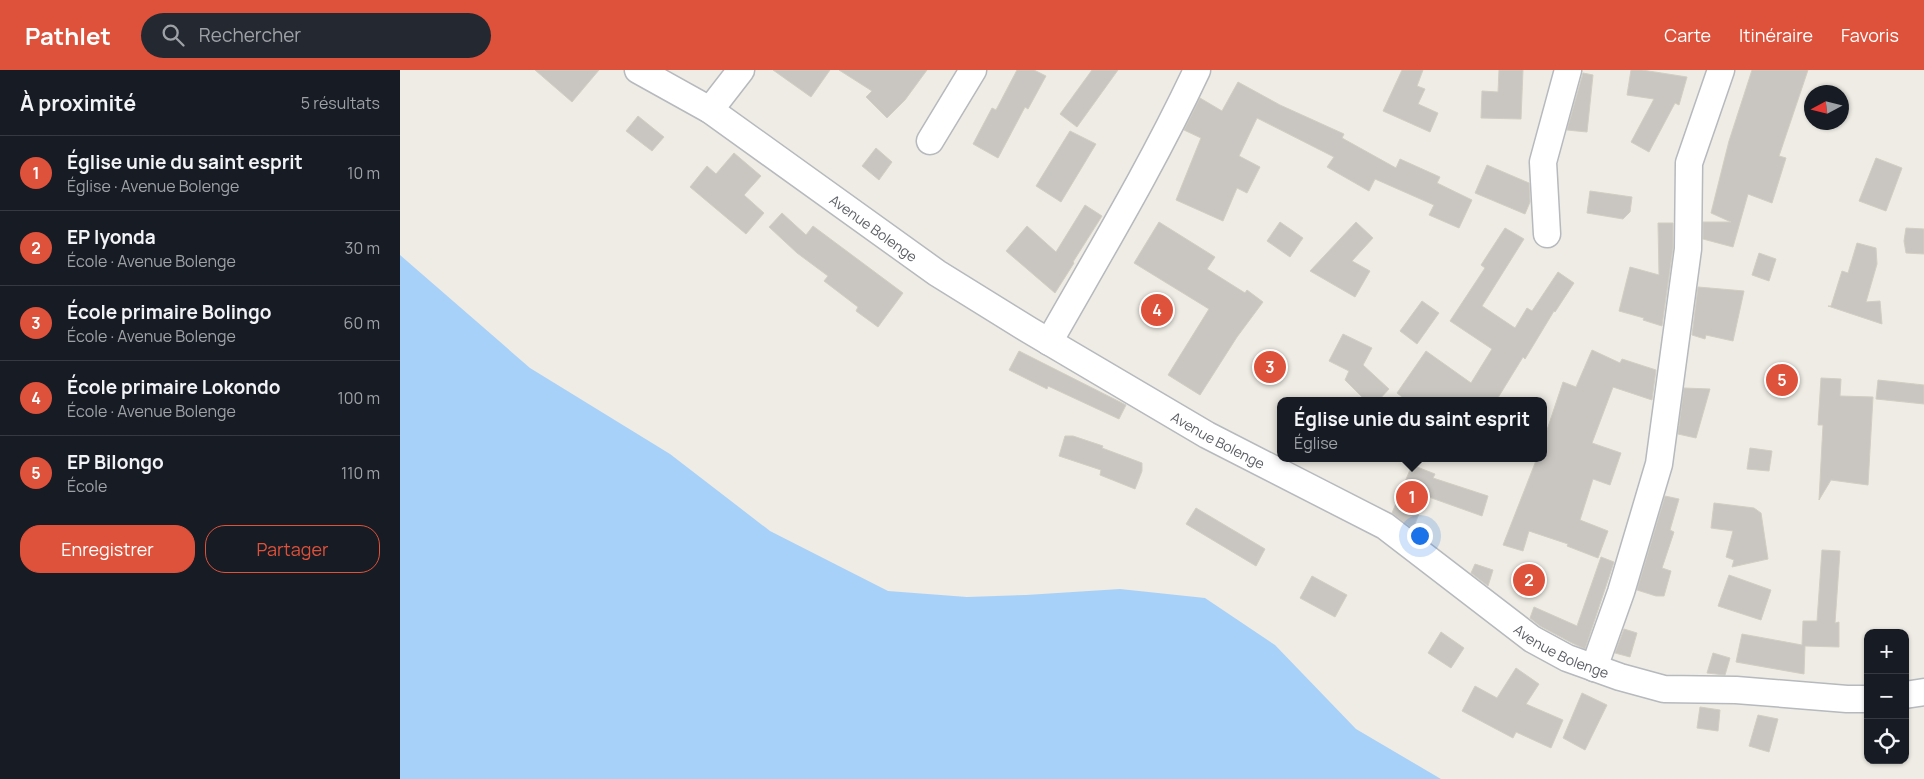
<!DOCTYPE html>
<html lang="fr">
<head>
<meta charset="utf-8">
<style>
  :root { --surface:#171b24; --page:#242831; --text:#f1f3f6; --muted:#9ea1a6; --line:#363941; --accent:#de513a }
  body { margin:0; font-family:Manrope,sans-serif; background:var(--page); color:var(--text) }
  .controls { position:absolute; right:15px; bottom:15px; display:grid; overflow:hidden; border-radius:10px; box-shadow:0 1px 4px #0004 }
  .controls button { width:45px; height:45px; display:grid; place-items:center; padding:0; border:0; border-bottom:1px solid var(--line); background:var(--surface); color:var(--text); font:25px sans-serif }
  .compass { position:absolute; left:1404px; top:15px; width:45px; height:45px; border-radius:50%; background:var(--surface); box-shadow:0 1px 4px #0004; rotate:263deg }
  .you { position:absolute; left:1019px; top:465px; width:18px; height:18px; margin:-12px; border:4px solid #fff; border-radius:50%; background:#1a73e8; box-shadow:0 0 0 8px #1a73e833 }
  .badge { display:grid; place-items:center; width:32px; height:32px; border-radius:50%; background:var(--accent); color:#fff; font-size:16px; font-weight:700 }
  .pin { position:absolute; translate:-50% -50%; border:2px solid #fff; box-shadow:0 1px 5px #0006 }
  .popup { position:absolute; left:877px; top:327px; width:270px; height:65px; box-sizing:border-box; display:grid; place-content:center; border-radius:10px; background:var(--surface); filter:drop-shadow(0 1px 4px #0005); font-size:16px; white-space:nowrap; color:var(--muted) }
  .popup b { font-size:19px; color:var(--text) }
  .popup::after { content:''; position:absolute; left:50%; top:100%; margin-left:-10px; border:10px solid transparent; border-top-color:var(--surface) }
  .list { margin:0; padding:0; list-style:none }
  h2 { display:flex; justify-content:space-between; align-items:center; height:65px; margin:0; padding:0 20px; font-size:21px }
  h2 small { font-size:16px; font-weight:400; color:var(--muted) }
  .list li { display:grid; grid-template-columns:32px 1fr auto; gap:15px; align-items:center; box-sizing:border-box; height:75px; padding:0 20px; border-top:1px solid var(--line) }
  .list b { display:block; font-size:19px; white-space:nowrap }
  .list p { margin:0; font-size:16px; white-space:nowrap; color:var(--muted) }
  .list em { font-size:16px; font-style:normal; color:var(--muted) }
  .actions { display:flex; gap:10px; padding:15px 20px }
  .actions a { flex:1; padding:11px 0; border:1px solid var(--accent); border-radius:20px; text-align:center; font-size:18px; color:var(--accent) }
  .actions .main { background:var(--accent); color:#fff }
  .icon { flex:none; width:28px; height:28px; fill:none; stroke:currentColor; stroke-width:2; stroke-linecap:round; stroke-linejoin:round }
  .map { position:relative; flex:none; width:1524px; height:709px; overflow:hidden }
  header { display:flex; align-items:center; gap:30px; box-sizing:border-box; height:70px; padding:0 25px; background:var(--accent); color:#fff }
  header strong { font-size:24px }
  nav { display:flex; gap:28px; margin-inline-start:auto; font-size:18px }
  .search { width:350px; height:45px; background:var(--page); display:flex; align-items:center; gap:12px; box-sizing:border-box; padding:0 18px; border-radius:28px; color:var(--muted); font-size:19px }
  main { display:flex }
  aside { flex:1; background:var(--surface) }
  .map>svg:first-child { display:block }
</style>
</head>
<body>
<header>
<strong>Pathlet</strong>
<div class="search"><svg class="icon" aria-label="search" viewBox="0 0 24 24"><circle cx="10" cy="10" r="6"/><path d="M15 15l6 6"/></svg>Rechercher</div>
<nav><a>Carte</a><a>Itinéraire</a><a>Favoris</a></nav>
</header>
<main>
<aside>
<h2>À proximité<small>5 résultats</small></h2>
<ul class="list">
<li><span class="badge">1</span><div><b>Église unie du saint esprit</b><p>Église · Avenue Bolenge</p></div><em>10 m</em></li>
<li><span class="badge">2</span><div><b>EP Iyonda</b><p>École · Avenue Bolenge</p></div><em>30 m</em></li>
<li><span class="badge">3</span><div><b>École primaire Bolingo</b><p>École · Avenue Bolenge</p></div><em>60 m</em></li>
<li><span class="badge">4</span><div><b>École primaire Lokondo</b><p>École · Avenue Bolenge</p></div><em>100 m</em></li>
<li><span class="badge">5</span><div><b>EP Bilongo</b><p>École</p></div><em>110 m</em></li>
</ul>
<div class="actions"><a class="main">Enregistrer</a><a>Partager</a></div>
</aside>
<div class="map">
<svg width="1524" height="709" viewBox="0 0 1524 709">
  <rect width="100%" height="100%" fill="#eeece4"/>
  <path fill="#a8d1f9" d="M0,185L130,298L270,384L370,461L488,521L567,527L626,525L720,519L805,528L875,575L956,659L1041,709H0Z"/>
  <path fill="#c9c6c1" stroke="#d2cec3" d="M135,0H199L172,32Z
    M373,0H430L411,27Z
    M439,0H527L505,30L487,48L466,27L472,21Z
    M617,0H634L646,6L628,39L625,37L598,88L573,74L592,38L596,40Z
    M692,0H718L677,57L660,44Z
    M1002,0H1023L1017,16L1025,19L1018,34L1038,43L1030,62L983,41Z
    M1099,0H1123L1121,49L1081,48L1082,21L1098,22Z
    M1231,0H1242L1287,7L1279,35L1275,33L1249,82L1231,72L1254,29L1227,25Z
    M1352,0H1408L1379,86L1386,88L1372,133L1348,124L1333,177L1303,169V152H1331L1311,143L1329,71Z
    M1183,3L1193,5L1187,62L1167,60Z
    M838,12L880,35L944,64L942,68L996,98L1000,89L1040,107L1037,113L1072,130L1059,158L1029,145L1034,135L975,109L969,121L927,97L934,87L857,48L839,86L860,97L847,123L837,118L823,151L776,130L801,68L784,60L800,28L822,41Z
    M238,46L264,67L252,81L226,61Z
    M670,61L696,74L661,132L636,116Z
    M476,78L492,92L479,110L462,96Z
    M334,83L361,106L344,125L364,143L346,164L290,117L307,96L316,104Z
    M1476,88L1502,98L1486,141L1459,131Z
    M1087,95L1129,113L1130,132L1125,144L1075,123Z
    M1190,121L1232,127L1230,142L1223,149L1187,143Z
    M685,135L702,146L673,192L674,193L655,223L606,181L627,156L656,182Z
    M382,143L406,165L413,156L503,223L478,257L456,241L458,237L424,211L428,206L397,183L369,157Z
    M759,152L815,187L807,199L845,223L847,220L863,232L837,267L800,325L768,305L809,239L734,193Z
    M880,152L903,168L890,187L867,171Z
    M956,152L973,168L952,191L970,201L955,227L910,201Z
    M1258,153H1273V178L1262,256L1243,250L1244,248L1219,241L1230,197L1259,205Z
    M1105,158L1124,169L1082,236L1115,258L1127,238L1132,241L1158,202L1174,213L1155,242L1154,241L1125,289L1123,287L1096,331H1007L997,323L1026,281L1071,313L1092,279L1050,251L1085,198L1081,195Z
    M1506,158L1524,159V184L1506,183L1504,171Z
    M1457,173L1476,178L1477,194L1466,232L1480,231L1482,254L1428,236H1431L1442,201L1448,203Z
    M1359,183L1376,189L1369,211L1352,205Z
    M1298,217L1344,221L1333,271L1306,265L1305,269L1292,265Z
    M1022,231L1039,243L1017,274L1000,261Z
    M943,264L972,278L963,295L989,319L978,331H966L945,310L949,301L929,291Z
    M1192,280L1220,293L1222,289L1256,300L1252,330L1213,317L1192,373L1221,383L1210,415L1193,409L1180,450L1208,461L1198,488L1167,476L1168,474L1129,461L1123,481L1103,475L1137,388H1143V372L1163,312L1176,317Z
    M619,281L726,335L719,349L648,316L647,319L609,300Z
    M1421,308L1441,309L1440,326L1473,327L1468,415L1431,410L1419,430L1423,355H1418Z
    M1478,310L1524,315V334L1476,329Z
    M1284,318L1310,319L1296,368L1278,364Z
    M665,366H673L703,376L702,378L742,393V401L735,419L700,405L701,400L659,386Z
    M1350,378L1372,381L1369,401L1347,399Z
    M1012,395L1035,404L1033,408L1088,426L1082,446L1026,426L1013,459L992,443Z
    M1265,426L1279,429L1270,460L1274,462L1262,498L1271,501L1264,526H1256L1237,520Z
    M1314,433L1354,438L1361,443L1368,489L1332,497L1334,490L1326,487L1333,461L1311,458Z
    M796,438L865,479L856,496L786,454Z
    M1422,480L1440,481L1435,553L1439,552V577L1405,576L1404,604L1336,592L1342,564L1402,575L1403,551H1417Z
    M1201,487L1214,492L1185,579L1172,573L1140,556L1130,548L1134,537L1177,556Z
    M1075,494L1093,500L1088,516L1071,503Z
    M1329,505L1371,520L1361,550L1318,536Z
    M912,506L947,525L935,547L900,528Z
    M1224,559L1237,563L1230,587L1215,583Z
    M1041,562L1064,578L1051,598L1028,583Z
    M1313,583L1330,588L1325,605L1307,603Z
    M1116,598L1139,614L1126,634L1163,650L1151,678L1116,662L1113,668L1062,641L1075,616L1097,628Z
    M1182,623L1207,635L1185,680L1163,668Z
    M1300,637L1320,640L1318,661L1297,658Z
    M1358,645L1378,649L1369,682L1349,676Z"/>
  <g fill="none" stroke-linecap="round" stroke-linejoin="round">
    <g stroke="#b6b9bd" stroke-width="29">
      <g id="minor">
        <path id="s1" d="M238,0L310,40L537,203L629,260L807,365L985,456L1132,569L1167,588L1220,607L1264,619L1336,620L1447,629H1468"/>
        <path d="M310,40L341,0"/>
        <path d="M530,71L573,0"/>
        <path d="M1147,164L1143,92L1168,0"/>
        <path d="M649,272C700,182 753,94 797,0"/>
        <path d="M1194,598L1221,522L1259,394L1288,179L1289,93L1321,0"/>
        <path d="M1505,625L1524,622"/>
      </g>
    </g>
    <use href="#minor" stroke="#fff" stroke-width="26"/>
  </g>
  <g text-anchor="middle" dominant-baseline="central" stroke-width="4" stroke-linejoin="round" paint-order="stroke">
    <g font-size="14" fill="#5c5f64" stroke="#fff">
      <text stroke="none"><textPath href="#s1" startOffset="284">Avenue Bolenge</textPath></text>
      <text stroke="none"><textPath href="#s1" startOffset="689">Avenue Bolenge</textPath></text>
      <text stroke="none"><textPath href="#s1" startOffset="1094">Avenue Bolenge</textPath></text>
    </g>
  </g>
</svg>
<div class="controls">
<button>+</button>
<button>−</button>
<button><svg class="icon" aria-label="locate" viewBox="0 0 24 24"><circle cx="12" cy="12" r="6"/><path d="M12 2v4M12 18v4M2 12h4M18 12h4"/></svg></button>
</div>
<svg class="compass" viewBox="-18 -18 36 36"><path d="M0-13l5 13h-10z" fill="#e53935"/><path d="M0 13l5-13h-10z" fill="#9ea1a6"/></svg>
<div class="you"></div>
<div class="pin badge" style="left:1012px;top:427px">1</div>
<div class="popup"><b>Église unie du saint esprit</b>Église</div>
<div class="pin badge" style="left:1129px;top:510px">2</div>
<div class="pin badge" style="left:870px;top:297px">3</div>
<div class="pin badge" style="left:757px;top:240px">4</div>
<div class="pin badge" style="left:1382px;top:310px">5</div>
</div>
</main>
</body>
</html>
